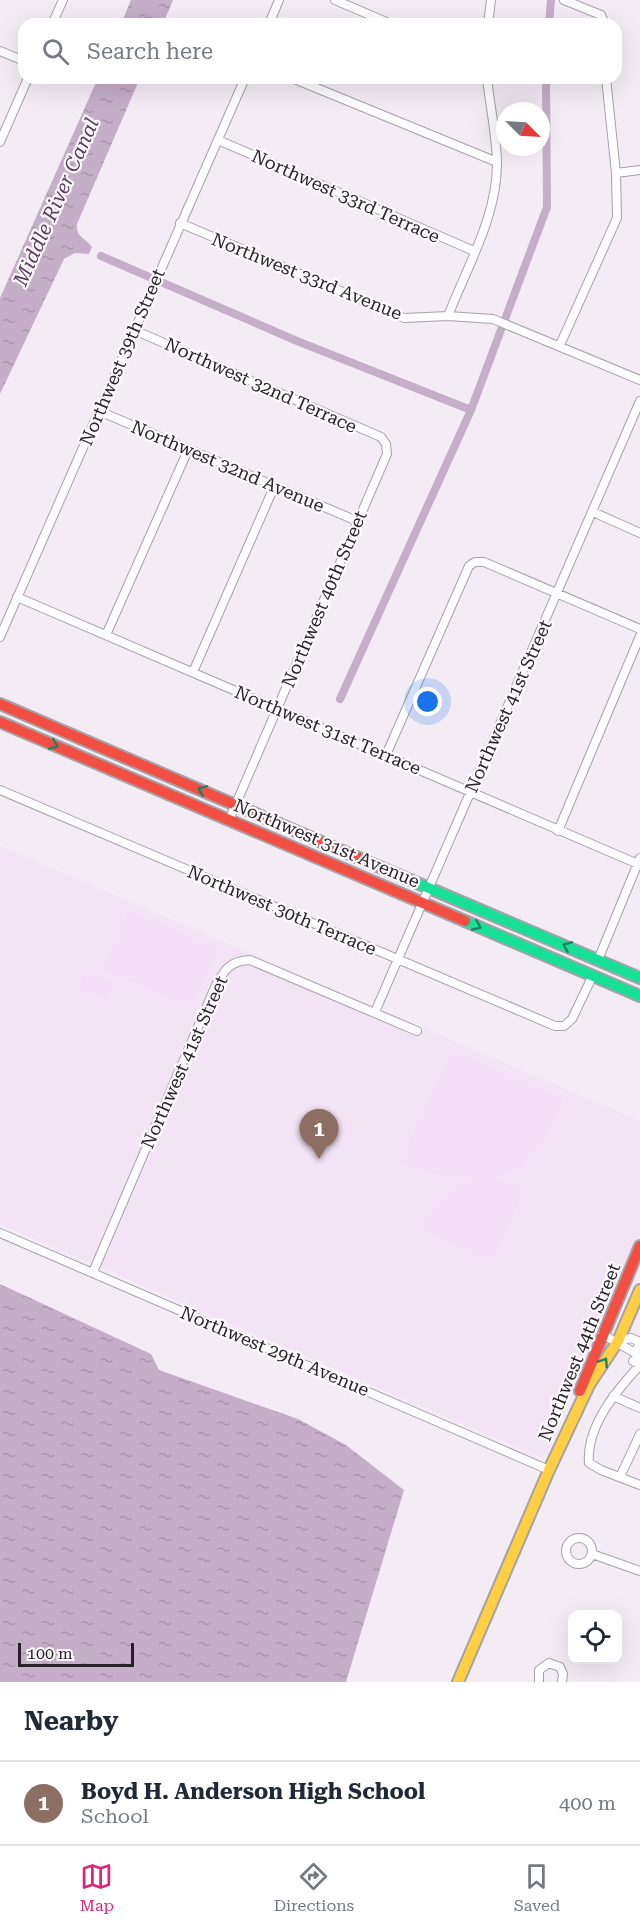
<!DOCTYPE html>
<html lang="en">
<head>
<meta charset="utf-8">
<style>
  :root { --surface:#fff; --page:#f6f6f7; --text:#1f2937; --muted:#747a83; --line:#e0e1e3; --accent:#db2777 }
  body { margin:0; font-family:"Roboto Serif",serif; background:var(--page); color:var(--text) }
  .controls { position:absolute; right:18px; bottom:18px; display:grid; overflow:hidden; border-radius:12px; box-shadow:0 6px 24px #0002 }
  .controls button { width:54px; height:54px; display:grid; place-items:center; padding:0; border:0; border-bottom:2px solid var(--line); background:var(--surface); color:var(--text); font:30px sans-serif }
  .compass { position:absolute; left:496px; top:102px; width:54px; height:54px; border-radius:50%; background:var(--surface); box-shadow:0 6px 24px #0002; rotate:114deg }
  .scale { position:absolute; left:18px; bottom:15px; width:116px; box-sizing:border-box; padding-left:6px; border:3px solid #272228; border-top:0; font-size:16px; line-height:21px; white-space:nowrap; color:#272228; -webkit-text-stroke:4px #fdfafd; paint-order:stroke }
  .you { position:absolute; left:428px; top:702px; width:21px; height:21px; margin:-15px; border:4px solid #fff; border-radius:50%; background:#1a73e8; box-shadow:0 0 0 9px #1a73e833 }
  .badge { display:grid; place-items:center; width:39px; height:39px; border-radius:50%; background:var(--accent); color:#fff; font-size:20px; font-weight:700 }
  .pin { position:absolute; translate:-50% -50px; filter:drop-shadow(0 2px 3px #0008) }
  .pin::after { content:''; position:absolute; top:32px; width:21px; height:18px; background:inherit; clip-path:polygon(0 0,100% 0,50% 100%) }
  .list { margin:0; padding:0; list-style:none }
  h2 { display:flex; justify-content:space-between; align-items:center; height:78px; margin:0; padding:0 24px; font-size:26px }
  h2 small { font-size:20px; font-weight:400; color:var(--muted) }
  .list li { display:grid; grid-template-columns:39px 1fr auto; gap:18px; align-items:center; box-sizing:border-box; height:84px; padding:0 24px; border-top:2px solid var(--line) }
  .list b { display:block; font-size:22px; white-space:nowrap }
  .list p { margin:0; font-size:20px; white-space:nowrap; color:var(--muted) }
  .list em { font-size:20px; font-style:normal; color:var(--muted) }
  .icon { flex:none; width:33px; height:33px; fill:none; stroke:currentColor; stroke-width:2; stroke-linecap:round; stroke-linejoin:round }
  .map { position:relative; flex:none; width:640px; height:1682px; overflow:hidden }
  .search { position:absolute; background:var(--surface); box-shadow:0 6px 24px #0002; left:18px; right:18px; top:18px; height:66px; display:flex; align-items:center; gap:15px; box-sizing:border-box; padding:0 21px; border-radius:18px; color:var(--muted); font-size:22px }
  .sheet { height:162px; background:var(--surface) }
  nav { display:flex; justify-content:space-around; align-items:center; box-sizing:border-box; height:84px; border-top:2px solid var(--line); background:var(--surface); font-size:16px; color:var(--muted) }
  nav a { display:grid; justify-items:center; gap:3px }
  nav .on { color:var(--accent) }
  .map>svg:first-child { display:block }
</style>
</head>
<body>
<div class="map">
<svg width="640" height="1682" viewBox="0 0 640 1682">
  <defs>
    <pattern id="water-ripples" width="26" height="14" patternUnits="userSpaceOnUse" patternTransform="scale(1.5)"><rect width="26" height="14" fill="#c5aec8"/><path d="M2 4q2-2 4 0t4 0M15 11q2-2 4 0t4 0" fill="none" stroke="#a995ac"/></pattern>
  </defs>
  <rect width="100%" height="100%" fill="#f4ecf5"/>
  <path fill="#f3e4f5" d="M0,846L640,1121V1235L548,1452L542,1456L534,1455L0,1224Z"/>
  <path fill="#f3dff6" d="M128,910L218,948L192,1007L102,969Z
    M86,971L114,983L107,1000L79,988Z
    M456,1052L563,1099C547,1134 537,1170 493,1177L525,1188L494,1257L487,1259L419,1229C432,1199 450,1187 479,1178L440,1175L400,1162L450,1054Z"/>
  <path fill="url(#water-ripples)" d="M131,0H173L163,24H121Z
    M98,78H140L77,224C76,238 85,237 92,247L89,254L75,253L64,259L0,394V298Z
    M0,1284L151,1354L159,1370L298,1419L346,1445L404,1490L346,1682H0Z"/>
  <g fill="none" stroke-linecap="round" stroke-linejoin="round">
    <path stroke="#c5aec8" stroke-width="8" d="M549,24L551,0
      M101,256L297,341L471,410L547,207L546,78
      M340,699L471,410"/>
    <g stroke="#a6a1a7" stroke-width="10">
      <path id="street" d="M335,0L391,24
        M564,0L601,15L605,24
        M52,24L63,0
        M269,24L279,0
        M488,24L491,0
        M0,51L24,61
        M292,78L497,162
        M218,140L474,251
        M0,142L28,78
        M616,173L640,170
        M180,223L404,318L448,316L493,319L640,380
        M448,316C467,267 498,215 497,161C496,134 490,105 487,78
        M134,330L381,437L386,444L387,454L229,820
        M560,345L617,218L616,173L606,78
        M99,411L357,521
        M593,512L640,533
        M17,597L638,864
        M106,635L188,450
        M0,637L245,78
        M193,672L274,487
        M386,755L469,566L475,562H484L640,629
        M0,790L555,1026H564L572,1019L593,975
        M558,831L640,636
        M598,960L640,858
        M375,1012L640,401
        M0,1233L549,1470
        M93,1272L216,985C225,969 230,961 250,960L417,1031
        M602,1334L635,1353
        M618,1341L631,1338L640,1342
        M640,1343L635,1353L640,1360
        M633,1361L640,1365C617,1390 586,1426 589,1463L601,1470L640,1485
        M613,1396L640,1408
        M620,1477L640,1434
        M566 1551a13 13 0 1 1 26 0a13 13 0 1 1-26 0Z
        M592,1554L640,1571
        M539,1682V1670L549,1663L560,1667L563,1674L562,1682"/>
    </g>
    <g stroke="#a6a1a7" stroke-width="14">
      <path id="fast" d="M410,880L640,978
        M465,921L640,996"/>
    </g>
    <g stroke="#a6a1a7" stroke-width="14">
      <path id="slow" d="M458,1682L549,1470L589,1385L618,1341L640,1290"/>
    </g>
    <g stroke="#a6a1a7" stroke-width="14">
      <path id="jam" d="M0,704L410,880
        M0,722L465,921
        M580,1391L640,1246"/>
    </g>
    <use href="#street" stroke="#fdfcfe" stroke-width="8"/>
    <use href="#fast" stroke="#16e098" stroke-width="10"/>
    <use href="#slow" stroke="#ffcf43" stroke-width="10"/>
    <use href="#jam" stroke="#f24e42" stroke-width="10"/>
  </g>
  <defs><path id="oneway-chevron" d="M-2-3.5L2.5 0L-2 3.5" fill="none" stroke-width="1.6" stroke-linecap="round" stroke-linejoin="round" transform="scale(1.5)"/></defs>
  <g stroke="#1e8160">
    <use href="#oneway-chevron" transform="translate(54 745) rotate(23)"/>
    <use href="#oneway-chevron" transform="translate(202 790) rotate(-157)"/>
    <use href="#oneway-chevron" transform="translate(477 926) rotate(23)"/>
    <use href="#oneway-chevron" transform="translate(567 946) rotate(-157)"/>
    <use href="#oneway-chevron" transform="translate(604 1362) rotate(-57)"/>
  </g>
  <g text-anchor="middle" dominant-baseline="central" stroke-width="4.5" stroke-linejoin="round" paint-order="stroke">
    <g font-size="18" fill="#272228" stroke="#fdfafd">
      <text transform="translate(346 196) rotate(24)">Northwest 33rd Terrace</text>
      <text transform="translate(307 276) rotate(22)">Northwest 33rd Avenue</text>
      <text transform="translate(122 357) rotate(-67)">Northwest 39th Street</text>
      <text transform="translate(261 385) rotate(24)">Northwest 32nd Terrace</text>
      <text transform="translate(228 466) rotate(23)">Northwest 32nd Avenue</text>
      <text transform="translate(324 599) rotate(-67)">Northwest 40th Street</text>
      <text transform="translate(508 706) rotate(-66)">Northwest 41st Street</text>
      <text transform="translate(328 730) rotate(23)">Northwest 31st Terrace</text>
      <text transform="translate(327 843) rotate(23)">Northwest 31st Avenue</text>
      <text transform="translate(282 910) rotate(23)">Northwest 30th Terrace</text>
      <text transform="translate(184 1062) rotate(-66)">Northwest 41st Street</text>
      <text transform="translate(275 1351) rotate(23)">Northwest 29th Avenue</text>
      <text transform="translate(579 1352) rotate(-68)">Northwest 44th Street</text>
    </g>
    <g font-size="20" font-style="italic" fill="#5e3764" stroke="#fdfafd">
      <text transform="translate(56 202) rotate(-66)">Middle River Canal</text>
    </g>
  </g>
</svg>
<div class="controls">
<button><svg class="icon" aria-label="locate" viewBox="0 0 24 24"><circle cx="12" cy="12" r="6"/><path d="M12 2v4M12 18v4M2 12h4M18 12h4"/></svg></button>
</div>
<svg class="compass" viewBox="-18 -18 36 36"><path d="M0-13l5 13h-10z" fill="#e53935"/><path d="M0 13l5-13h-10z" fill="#747a83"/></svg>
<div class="scale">100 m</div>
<div class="you"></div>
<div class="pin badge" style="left:319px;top:1159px;background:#8d6e63">1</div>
<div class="search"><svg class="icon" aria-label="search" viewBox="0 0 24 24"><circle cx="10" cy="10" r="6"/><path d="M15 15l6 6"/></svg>Search here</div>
</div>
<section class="sheet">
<h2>Nearby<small></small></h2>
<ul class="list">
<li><span class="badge" style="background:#8d6e63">1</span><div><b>Boyd H. Anderson High School</b><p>School</p></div><em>400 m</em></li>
</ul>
</section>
<nav>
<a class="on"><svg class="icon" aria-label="map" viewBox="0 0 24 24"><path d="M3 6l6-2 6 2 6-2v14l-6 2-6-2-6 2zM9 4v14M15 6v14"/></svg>Map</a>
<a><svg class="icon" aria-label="directions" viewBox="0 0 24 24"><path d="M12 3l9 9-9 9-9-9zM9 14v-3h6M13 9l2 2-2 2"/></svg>Directions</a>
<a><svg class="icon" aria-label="saved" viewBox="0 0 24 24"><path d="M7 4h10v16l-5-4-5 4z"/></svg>Saved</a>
</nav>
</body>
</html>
